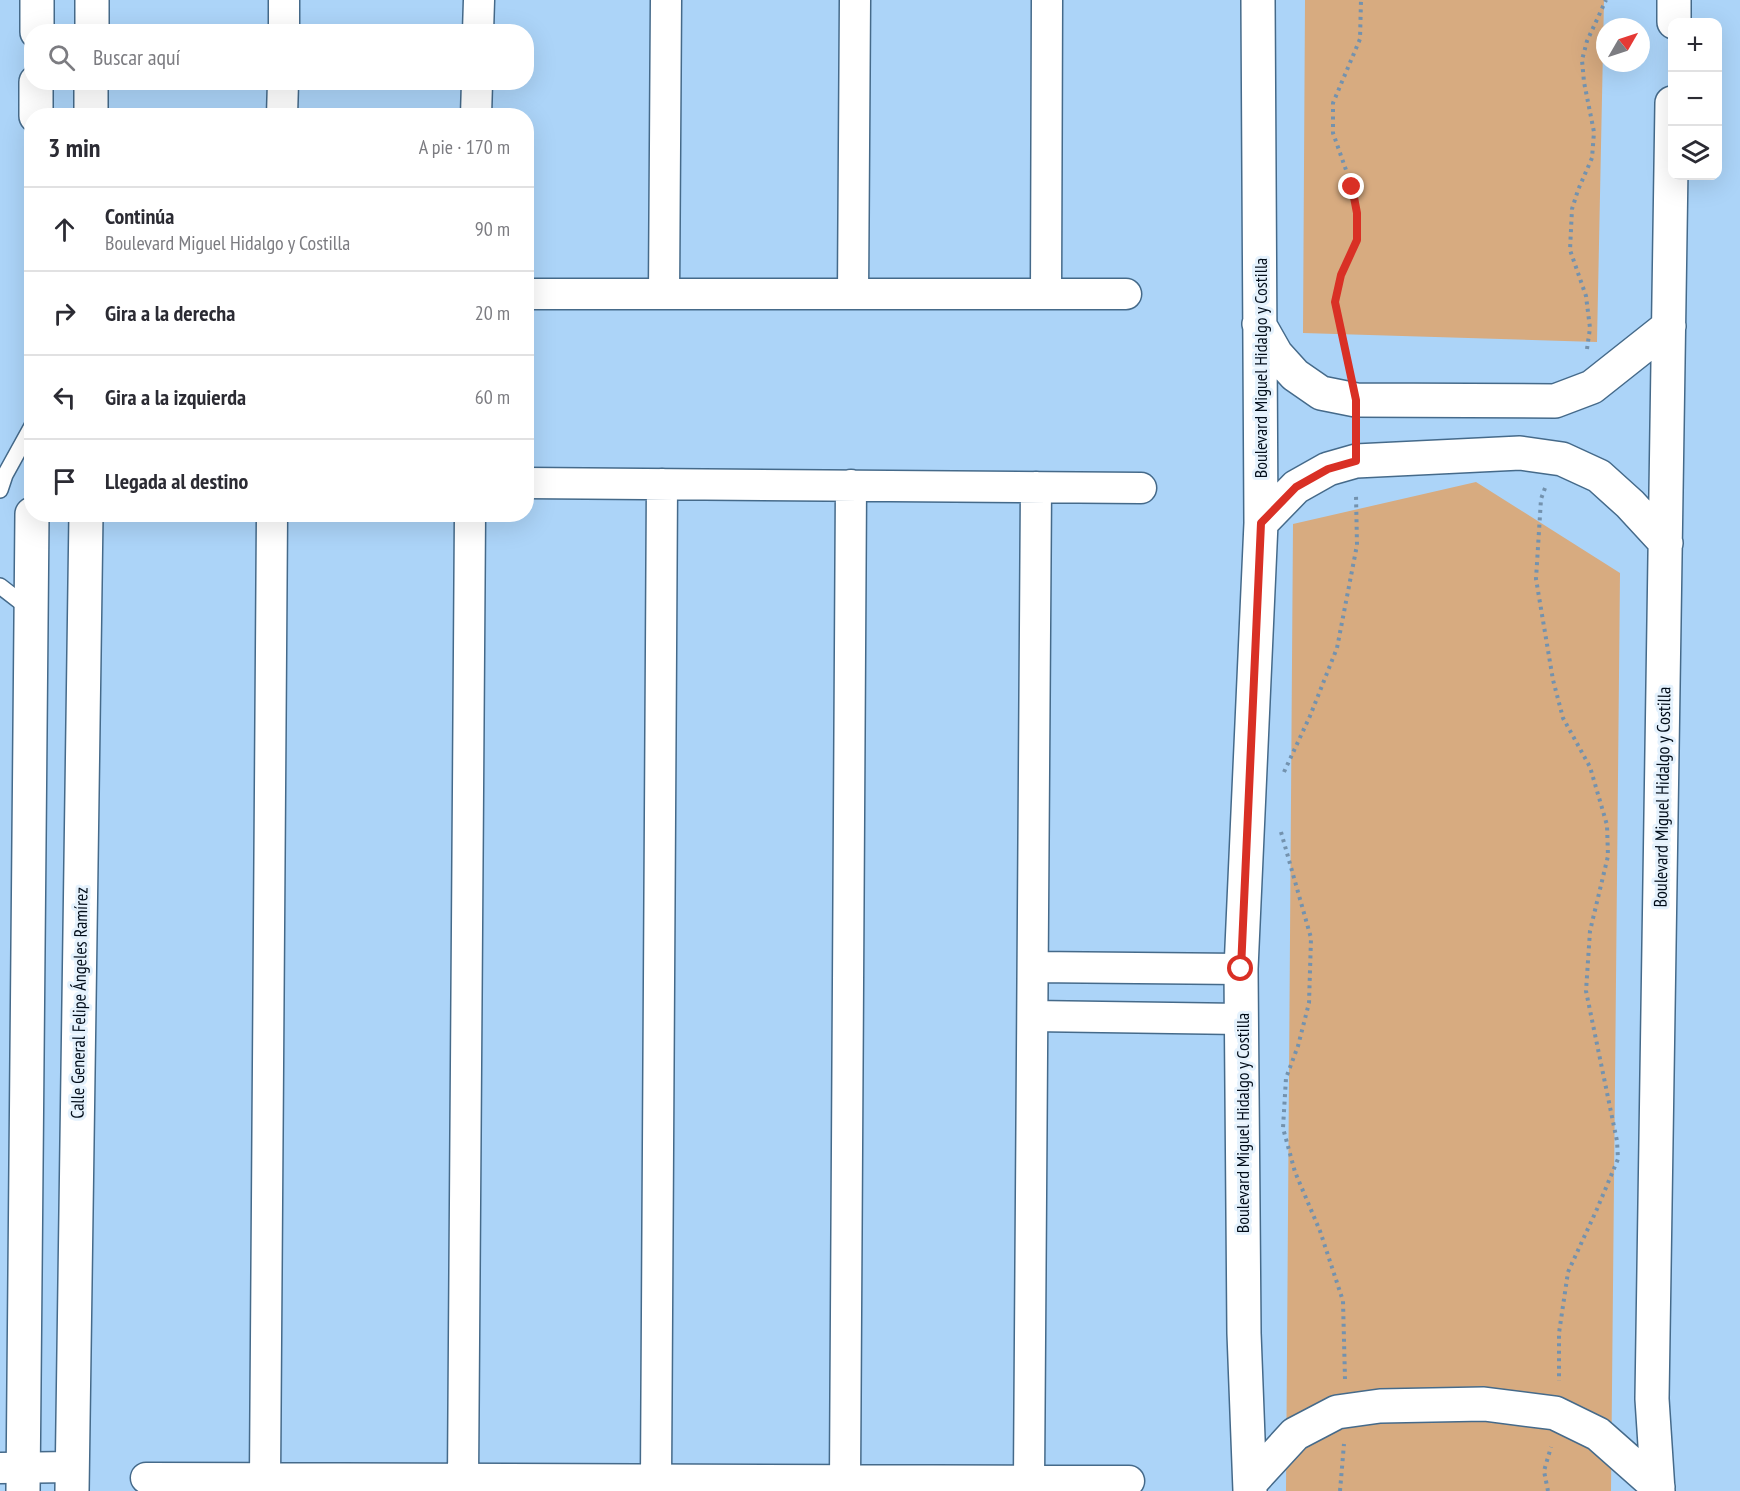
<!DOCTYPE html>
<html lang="es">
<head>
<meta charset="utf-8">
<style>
  :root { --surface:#fff; --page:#f2f2f3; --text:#2b2b33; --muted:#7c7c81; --line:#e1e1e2 }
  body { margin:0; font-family:"PT Sans Narrow",sans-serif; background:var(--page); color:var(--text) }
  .controls { position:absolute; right:18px; top:18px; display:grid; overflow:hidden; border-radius:12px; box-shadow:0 6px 24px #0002 }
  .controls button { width:54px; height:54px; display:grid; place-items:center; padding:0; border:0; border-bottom:2px solid var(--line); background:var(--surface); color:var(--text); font:30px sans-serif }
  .compass { position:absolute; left:1596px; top:18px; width:54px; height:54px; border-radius:50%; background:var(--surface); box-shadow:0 6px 24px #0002; rotate:51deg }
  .stop { position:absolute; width:18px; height:18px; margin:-14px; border:4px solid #d93025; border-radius:50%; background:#fff }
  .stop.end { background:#d93025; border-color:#fff; box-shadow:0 2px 6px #0008 }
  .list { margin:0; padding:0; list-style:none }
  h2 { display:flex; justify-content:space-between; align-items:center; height:78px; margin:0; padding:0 24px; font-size:26px }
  h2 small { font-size:20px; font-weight:400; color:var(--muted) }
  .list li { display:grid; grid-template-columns:39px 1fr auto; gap:18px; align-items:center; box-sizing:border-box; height:84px; padding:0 24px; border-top:2px solid var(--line) }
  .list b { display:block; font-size:22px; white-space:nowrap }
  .list p { margin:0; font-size:20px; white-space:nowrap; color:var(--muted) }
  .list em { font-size:20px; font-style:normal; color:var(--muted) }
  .icon { flex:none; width:33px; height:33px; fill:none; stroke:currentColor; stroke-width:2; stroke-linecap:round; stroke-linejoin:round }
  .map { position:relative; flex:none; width:1740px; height:1491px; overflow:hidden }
  .search { position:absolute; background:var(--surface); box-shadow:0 6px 24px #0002; left:24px; top:24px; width:510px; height:66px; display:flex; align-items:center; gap:15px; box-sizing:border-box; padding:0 21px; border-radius:24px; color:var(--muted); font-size:22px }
  .panel { position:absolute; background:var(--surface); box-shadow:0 6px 24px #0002; left:24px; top:108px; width:510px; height:414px; border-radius:24px }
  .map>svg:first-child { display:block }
</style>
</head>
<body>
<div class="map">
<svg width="1740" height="1491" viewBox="0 0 1740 1491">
  <rect width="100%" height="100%" fill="#acd4f8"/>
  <path fill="#d7ab80" d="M1305,0H1604L1597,342L1303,333Z
    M1476,482L1620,573L1611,1491H1286L1293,524Z"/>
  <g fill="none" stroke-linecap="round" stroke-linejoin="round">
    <g stroke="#456a8a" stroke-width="18">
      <path id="lane" d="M0,490L5,475L32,426
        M0,586L31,610"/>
    </g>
    <g stroke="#456a8a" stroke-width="33">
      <path id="street" d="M284,32V0
        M478,32L479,0
        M282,116L283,82
        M476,116L477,82
        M526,294H1126
        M664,294L666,0
        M853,294L855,0
        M1046,294L1047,0
        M526,483L1141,488
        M1033,967L1241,969
        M1033,1016L1241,1019
        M0,1468L73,1467
        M146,1478L1129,1481
        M265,1478L272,514
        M463,1479L470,514
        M656,1479L662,484
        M845,1480L851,485
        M1029,1480L1036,487"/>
    </g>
    <g stroke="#456a8a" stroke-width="36">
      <path id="secondary" d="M1674,22V0
        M37,32V0
        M92,32V0
        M36,116V82
        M91,116V82
        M1259,324L1276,354L1295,375L1321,393L1356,400L1555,401L1592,387L1669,326
        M1261,523L1296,487L1328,469L1356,461L1520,453L1562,459L1599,476L1630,504L1666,543
        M1250,1483L1295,1434L1337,1412L1380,1406L1484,1404L1555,1413L1598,1434L1658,1487
        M23,1491L32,514
        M72,1491L86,514
        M1250,1491L1244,1333L1241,969L1261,523L1258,0
        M1658,1491L1652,1399L1672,103"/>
    </g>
    <path stroke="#7392ae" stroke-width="4" stroke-dasharray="3 4.5" stroke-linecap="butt" d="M1587,349L1590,328L1586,296L1570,250L1572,209L1578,190L1592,158L1594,132L1584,82L1582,60L1587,41L1606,0
      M1349,365L1335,302L1341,275L1357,240V213L1352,187L1333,133V103L1360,39L1361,0
      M1545,488L1541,499L1536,579L1553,680L1563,718L1590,767L1607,825L1608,856L1590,931L1586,991L1617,1141L1618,1159L1597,1209L1568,1272L1559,1333V1381
      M1284,772L1310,716L1337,648L1357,545L1356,495
      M1281,832L1311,938L1309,1003L1298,1046L1286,1078L1283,1128L1295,1172L1320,1231L1343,1301L1345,1379
      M1340,1491L1344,1444
      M1548,1491L1544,1471L1551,1447"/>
    <use href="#lane" stroke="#fff" stroke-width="15"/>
    <use href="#street" stroke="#fff" stroke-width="30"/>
    <use href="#secondary" stroke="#fff" stroke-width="33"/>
  </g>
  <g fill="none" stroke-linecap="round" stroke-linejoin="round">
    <path stroke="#d93025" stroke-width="8" d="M1241,969L1261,523L1296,487L1328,469L1356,461V400L1335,302L1341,275L1357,240V213L1352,187"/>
  </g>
  <g text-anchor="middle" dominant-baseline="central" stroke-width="6" stroke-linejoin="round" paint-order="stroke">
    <g font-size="18" fill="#010c18" stroke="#e5f2fd">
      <text transform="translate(1260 368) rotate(-90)">Boulevard Miguel Hidalgo y Costilla</text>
      <text transform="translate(1662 797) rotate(-89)">Boulevard Miguel Hidalgo y Costilla</text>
      <text transform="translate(79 1003) rotate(-89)">Calle General Felipe Ángeles Ramírez</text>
      <text transform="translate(1242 1123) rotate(-90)">Boulevard Miguel Hidalgo y Costilla</text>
    </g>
  </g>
</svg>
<div class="controls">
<button>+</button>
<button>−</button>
<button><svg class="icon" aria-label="layers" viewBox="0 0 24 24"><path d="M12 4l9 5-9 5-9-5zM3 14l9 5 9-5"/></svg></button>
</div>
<svg class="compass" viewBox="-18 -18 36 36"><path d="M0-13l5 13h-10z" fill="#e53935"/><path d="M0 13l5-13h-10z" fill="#7c7c81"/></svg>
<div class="stop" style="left:1241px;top:969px"></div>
<div class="stop end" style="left:1352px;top:187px"></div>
<div class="search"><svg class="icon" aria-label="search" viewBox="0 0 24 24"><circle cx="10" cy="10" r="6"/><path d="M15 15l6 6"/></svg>Buscar aquí</div>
<section class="panel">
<h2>3 min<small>A pie · 170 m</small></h2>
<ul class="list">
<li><svg class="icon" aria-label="ahead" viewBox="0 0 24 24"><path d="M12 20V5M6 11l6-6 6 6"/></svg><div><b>Continúa</b><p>Boulevard Miguel Hidalgo y Costilla</p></div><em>90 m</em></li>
<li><svg class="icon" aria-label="right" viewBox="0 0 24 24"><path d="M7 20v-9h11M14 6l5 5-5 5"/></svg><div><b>Gira a la derecha</b></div><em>20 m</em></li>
<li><svg class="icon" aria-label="left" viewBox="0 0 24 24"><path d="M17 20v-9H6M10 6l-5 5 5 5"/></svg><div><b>Gira a la izquierda</b></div><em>60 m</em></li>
<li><svg class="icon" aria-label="arrive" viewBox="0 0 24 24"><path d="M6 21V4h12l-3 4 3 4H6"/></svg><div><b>Llegada al destino</b></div></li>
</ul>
</section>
</div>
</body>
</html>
